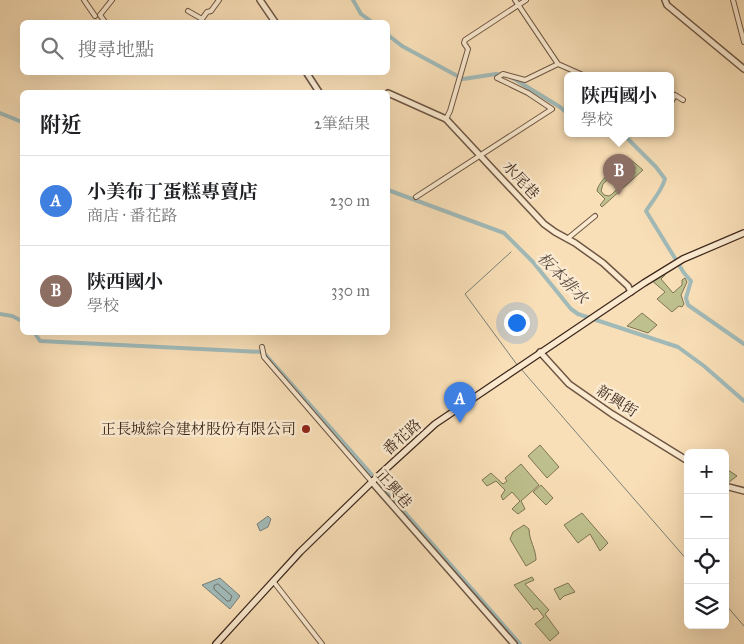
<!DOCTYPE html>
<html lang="zh-TW">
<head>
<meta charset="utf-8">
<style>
  :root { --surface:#fff; --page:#f6f6f6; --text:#202124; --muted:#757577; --line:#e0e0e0; --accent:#2563eb }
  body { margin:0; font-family:"IM FELL Great Primer","Noto Serif TC",serif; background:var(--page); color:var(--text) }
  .controls { position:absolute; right:15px; bottom:15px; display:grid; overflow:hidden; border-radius:8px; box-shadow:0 5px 20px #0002 }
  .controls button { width:45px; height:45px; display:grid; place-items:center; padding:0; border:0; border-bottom:1px solid var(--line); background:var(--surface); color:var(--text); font:25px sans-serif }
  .you { position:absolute; left:516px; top:322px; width:18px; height:18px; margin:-12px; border:4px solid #fff; border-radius:50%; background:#1a73e8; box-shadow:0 0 0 8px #1a73e833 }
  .badge { display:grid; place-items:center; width:32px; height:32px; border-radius:50%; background:var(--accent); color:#fff; font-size:16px; font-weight:700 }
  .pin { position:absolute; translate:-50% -41px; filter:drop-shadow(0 1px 2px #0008) }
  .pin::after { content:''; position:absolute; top:26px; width:18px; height:15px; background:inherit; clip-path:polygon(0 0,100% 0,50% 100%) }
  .popup { position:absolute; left:564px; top:72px; width:110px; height:65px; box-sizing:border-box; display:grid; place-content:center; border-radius:8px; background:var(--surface); filter:drop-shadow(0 1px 4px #0005); font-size:16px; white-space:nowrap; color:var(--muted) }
  .popup b { font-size:19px; color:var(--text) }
  .popup::after { content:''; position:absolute; left:50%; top:100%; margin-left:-10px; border:10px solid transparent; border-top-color:var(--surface) }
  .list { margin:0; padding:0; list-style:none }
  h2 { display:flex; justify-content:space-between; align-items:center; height:65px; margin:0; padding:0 20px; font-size:21px }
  h2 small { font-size:16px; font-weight:400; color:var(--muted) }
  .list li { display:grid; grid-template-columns:32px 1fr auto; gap:15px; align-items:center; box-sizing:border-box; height:90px; padding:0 20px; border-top:1px solid var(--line) }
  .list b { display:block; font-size:19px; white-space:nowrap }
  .list p { margin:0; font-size:16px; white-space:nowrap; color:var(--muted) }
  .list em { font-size:16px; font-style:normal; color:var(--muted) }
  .icon { flex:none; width:28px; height:28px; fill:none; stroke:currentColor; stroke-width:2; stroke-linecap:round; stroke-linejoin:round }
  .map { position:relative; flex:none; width:744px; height:644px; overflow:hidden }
  .search { position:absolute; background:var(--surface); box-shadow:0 5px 20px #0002; left:20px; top:20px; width:370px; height:55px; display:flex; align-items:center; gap:12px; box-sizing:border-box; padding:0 18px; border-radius:8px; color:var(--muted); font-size:19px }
  .panel { position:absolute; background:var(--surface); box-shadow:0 5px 20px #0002; left:20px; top:90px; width:370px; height:245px; border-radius:8px }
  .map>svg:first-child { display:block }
</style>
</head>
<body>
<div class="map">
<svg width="744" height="644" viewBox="0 0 744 644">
  <rect width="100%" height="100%" fill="#f9dfb7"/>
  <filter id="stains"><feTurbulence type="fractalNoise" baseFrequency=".004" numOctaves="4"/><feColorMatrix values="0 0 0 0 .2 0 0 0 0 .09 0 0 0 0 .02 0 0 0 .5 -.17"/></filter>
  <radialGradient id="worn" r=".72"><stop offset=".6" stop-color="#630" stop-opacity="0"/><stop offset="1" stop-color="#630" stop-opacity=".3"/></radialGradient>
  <path fill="#bec18e" stroke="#7e7456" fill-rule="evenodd" d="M630,159L643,170L602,207L600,205L605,199L597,191C598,181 620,161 630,159ZM629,163L635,167L634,174L612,194L609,196L604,195L601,191L603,184L624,164Z
    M664,271L665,275L661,279L673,293L682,285V280L685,278L687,282L681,295L684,304L682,307L679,306L672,312L657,299L665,292L650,279Z
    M642,313L657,325L648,333L627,326Z
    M540,445L559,467L547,478L528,456Z
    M521,464L539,485L521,501L525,509L518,514L512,509L520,501L512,492L503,500L501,496L505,490L496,481L487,486L482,480L491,473L503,484L507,481L505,478Z
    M725,468L737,476L725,485Z
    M541,485L553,498L546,505L533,492Z
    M582,513L608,543L600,551L590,534L578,543L564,525Z
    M524,525L529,529C529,540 536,549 536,560L526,566L510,539L513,532Z
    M532,577L534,580L525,584L549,610L545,614L559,633L550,641L535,624L544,617L537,608L534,610L514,585Z
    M568,583L575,592L564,596L560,600L554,589Z"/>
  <path fill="#a1bab8" stroke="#79807a" d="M268,516L271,519L268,527L260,531L257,524Z
    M220,578L240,596L230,609L202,585Z"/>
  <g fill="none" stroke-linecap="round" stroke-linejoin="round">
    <path stroke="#70716a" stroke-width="1" d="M218,584L232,596L230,601H227L214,589V586Z"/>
    <path stroke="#79807a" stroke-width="1" d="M511,252L465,294L518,366
      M521,369L688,561
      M725,604L744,626"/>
    <path stroke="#a1bab8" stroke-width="4" d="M353,0L361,14L372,22
      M388,35L402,46L463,79L496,74L503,75
      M511,77L560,107L568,114
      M0,113L22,122
      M617,134L625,136L656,167L665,179C661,192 653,200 646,211L684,273L691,281L686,298L688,305L744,344
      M388,190L504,233L533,262L571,309L578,314L678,347L704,366L744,401
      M0,314L12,316L22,321
      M34,332L40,341L263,352L329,426L520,644"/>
    <g stroke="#6d5644" stroke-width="6">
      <path id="minor" d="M84,0L95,16
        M515,0L558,64
        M733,0L744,42
        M188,11L202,19L207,12L211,11L219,0
        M105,22L100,15L112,0
        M497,78L503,74L525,80L558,64L585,76
        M670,104L675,95L683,100
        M446,119L450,111L468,49L464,43L465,40L526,0
        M416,197L552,109L528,93L497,78
        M567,239L595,216
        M262,347L264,357L372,482
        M273,581L322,644"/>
    </g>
    <g stroke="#6d5644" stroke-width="8">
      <path id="tertiary" d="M260,0L275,22
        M665,0L667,5L744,69
        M306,72L319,92
        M388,93L446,119L544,224L555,232L575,243L603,263L628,286L631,292
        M540,352L569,384L612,414L688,461
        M372,482L514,644
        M725,486L744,491"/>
    </g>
    <g stroke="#3e281d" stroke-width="8">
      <path id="secondary" d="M216,644L300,552L376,478L435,424L644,283L683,259L744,233"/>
    </g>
    <use href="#minor" stroke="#fbead0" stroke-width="4"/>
    <use href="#tertiary" stroke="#fbead0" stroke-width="5"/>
    <use href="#secondary" stroke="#fbead0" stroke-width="5.5"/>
  </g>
  <circle fill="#8f2418" stroke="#fbead0" stroke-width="2" cx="306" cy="429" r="5"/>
  <g text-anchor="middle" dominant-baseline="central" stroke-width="5" stroke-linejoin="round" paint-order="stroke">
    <g font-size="15" fill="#3e281d" stroke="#fbead0">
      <text transform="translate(521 180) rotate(47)">水尾巷</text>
      <text transform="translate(617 401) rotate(32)">新興街</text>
      <text transform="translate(402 437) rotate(-42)">番花路</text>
      <text transform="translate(394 489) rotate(49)">正興巷</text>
    </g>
    <g font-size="15" fill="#3e281d" stroke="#fbead0" text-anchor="end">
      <text x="296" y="429">正長城綜合建材股份有限公司</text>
    </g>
    <g font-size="16" font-style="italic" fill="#574c44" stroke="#fbead0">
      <text transform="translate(563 278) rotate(46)">板本排水</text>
    </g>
  </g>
  <rect width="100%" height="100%" filter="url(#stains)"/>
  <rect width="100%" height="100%" fill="url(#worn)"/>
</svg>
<div class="controls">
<button>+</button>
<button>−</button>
<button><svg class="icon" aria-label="locate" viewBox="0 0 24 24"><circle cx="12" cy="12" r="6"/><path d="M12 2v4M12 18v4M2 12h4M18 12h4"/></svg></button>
<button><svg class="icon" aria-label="layers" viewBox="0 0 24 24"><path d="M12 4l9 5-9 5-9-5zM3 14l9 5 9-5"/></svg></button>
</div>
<div class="you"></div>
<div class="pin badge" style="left:460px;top:423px;background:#3f7fe0">A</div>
<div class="pin badge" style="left:619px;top:195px;background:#8d6e63">B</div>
<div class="popup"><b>陝西國小</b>學校</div>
<div class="search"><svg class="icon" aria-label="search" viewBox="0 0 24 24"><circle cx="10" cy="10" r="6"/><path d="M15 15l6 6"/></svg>搜尋地點</div>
<section class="panel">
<h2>附近<small>2筆結果</small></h2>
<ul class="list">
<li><span class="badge" style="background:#3f7fe0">A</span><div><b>小美布丁蛋糕專賣店</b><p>商店 · 番花路</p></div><em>230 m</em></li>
<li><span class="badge" style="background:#8d6e63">B</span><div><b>陝西國小</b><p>學校</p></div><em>330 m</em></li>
</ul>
</section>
</div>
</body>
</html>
